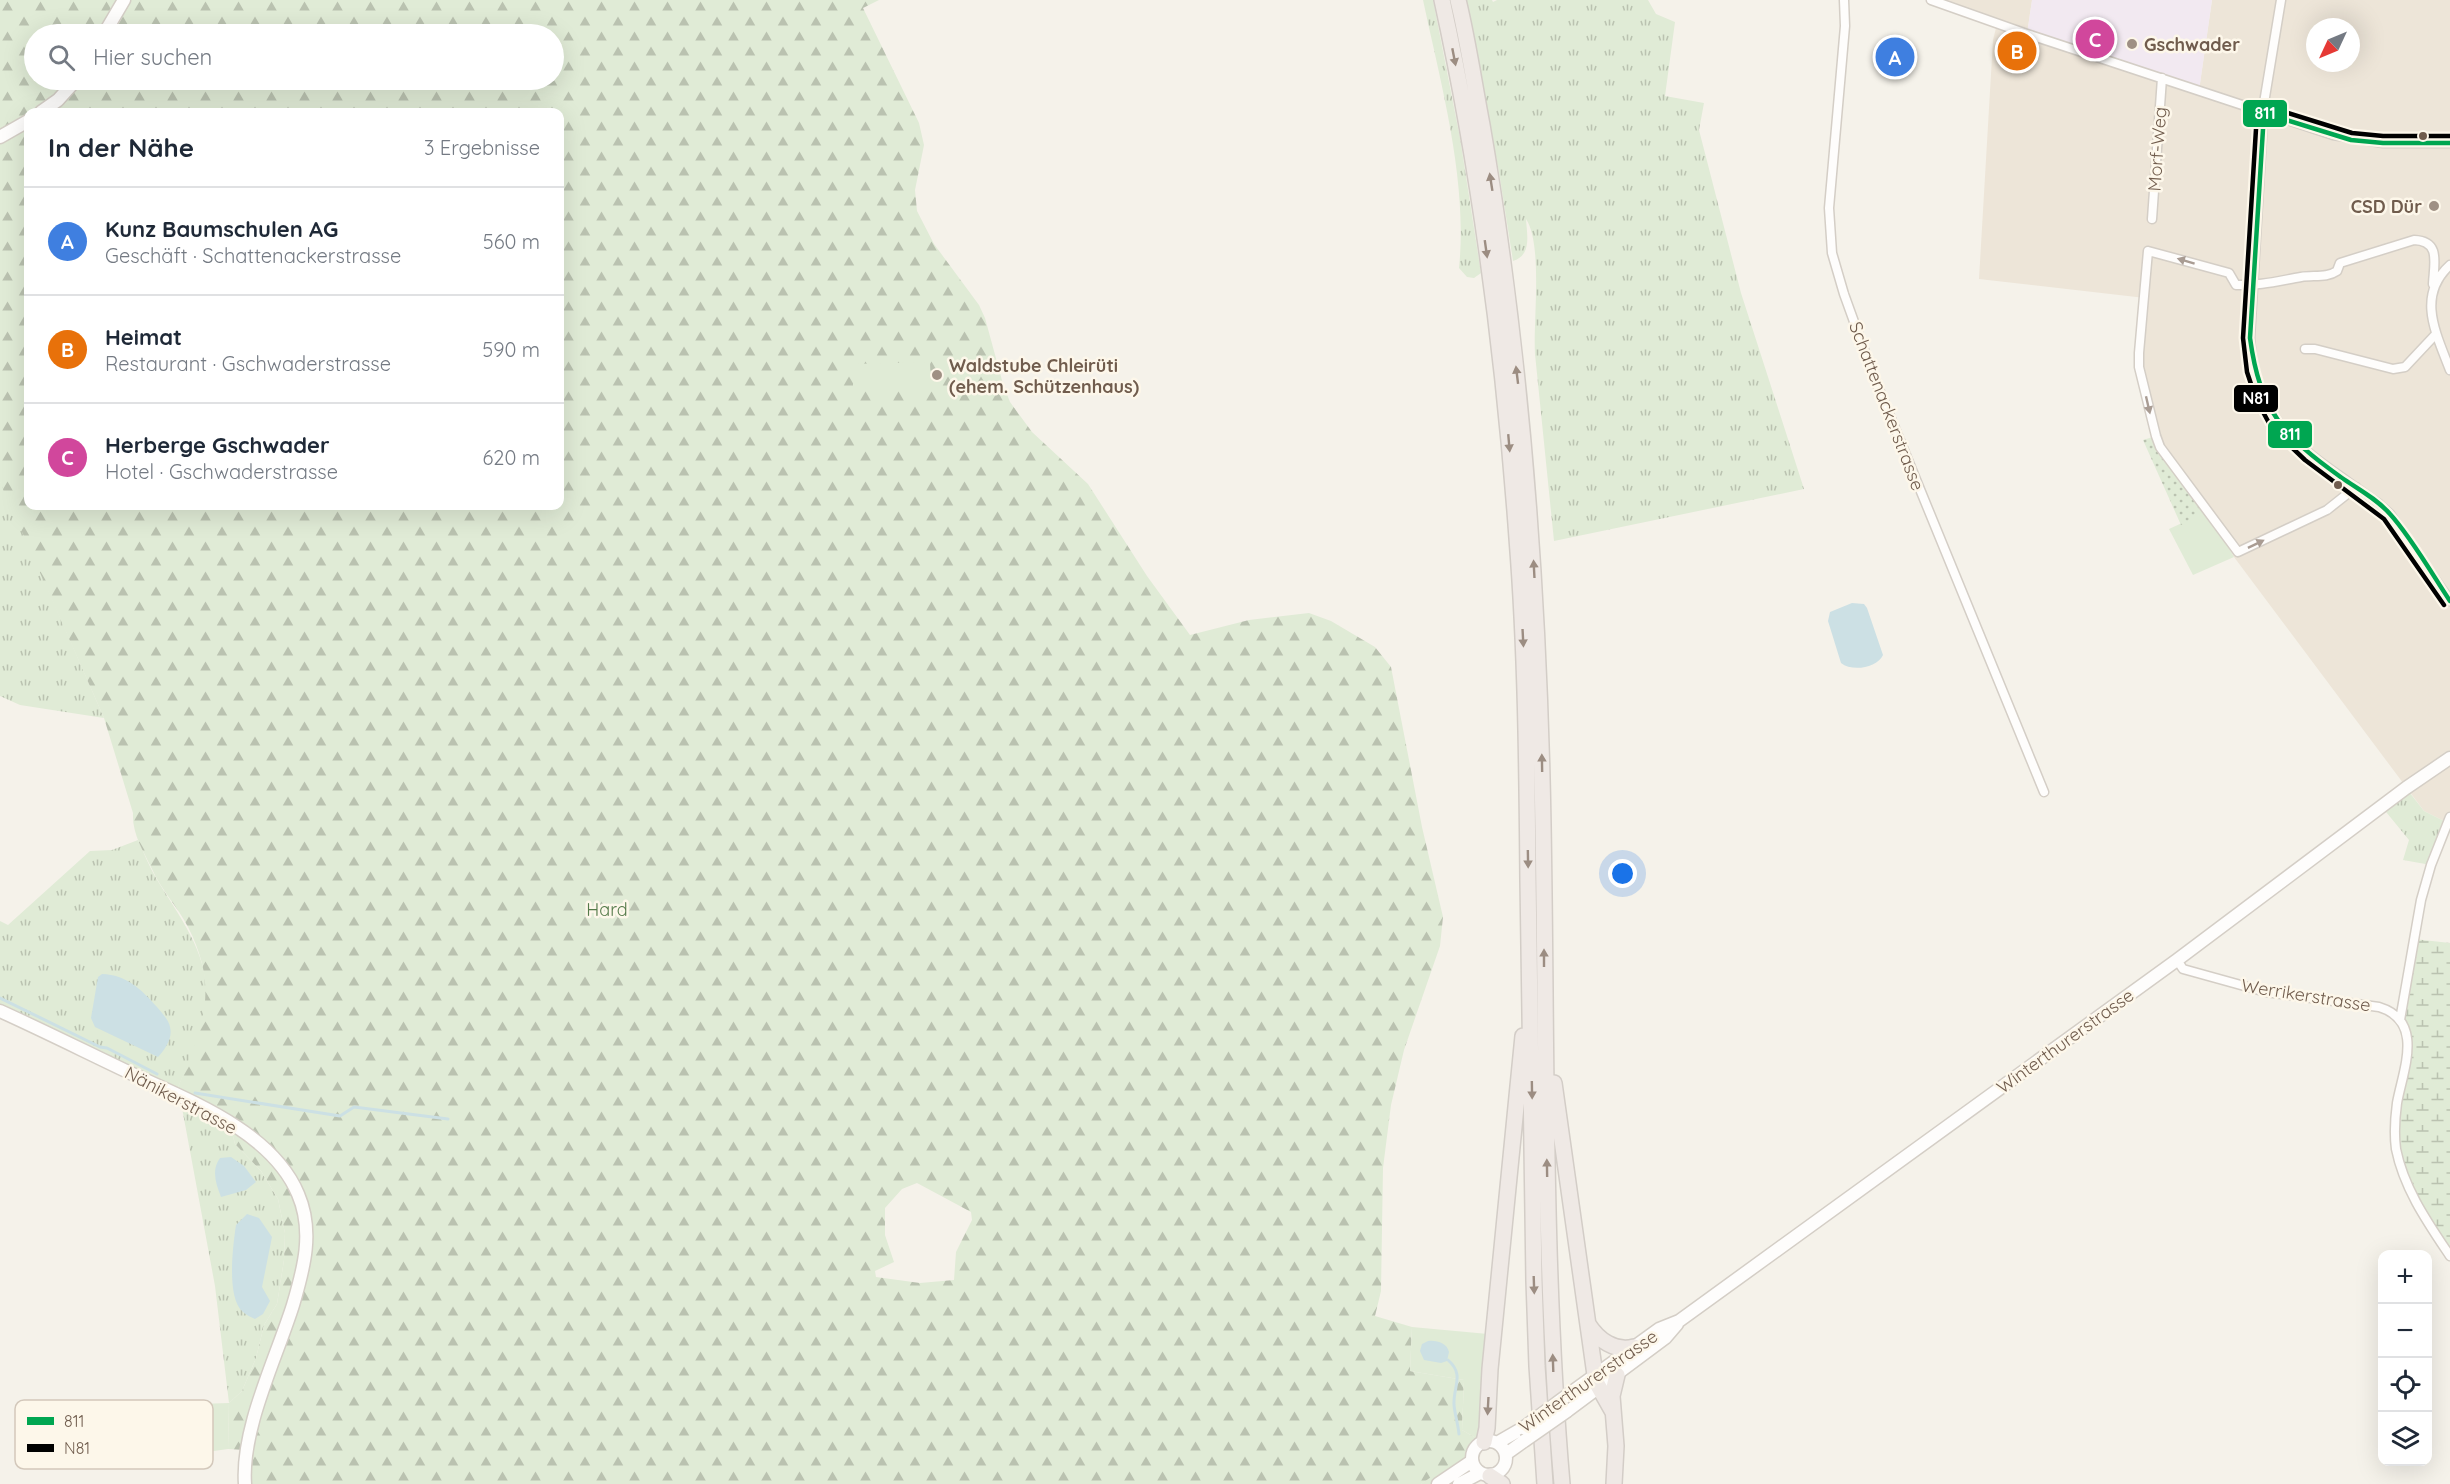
<!DOCTYPE html>
<html lang="de">
<head>
<meta charset="utf-8">
<style>
  :root { --surface:#fff; --page:#f2f2f3; --text:#1f2937; --muted:#747a83; --line:#e0e1e3; --accent:#b45309 }
  body { margin:0; font-family:Quicksand,sans-serif; background:var(--page); color:var(--text) }
  .controls { position:absolute; right:18px; bottom:18px; display:grid; overflow:hidden; border-radius:12px; box-shadow:0 6px 24px #0002 }
  .controls button { width:54px; height:54px; display:grid; place-items:center; padding:0; border:0; border-bottom:2px solid var(--line); background:var(--surface); color:var(--text); font:30px sans-serif }
  .compass { position:absolute; left:2306px; top:18px; width:54px; height:54px; border-radius:50%; background:var(--surface); box-shadow:0 6px 24px #0002; rotate:226deg }
  .you { position:absolute; left:1623px; top:874px; width:21px; height:21px; margin:-15px; border:4px solid #fff; border-radius:50%; background:#1a73e8; box-shadow:0 0 0 9px #1a73e833 }
  .badge { display:grid; place-items:center; width:39px; height:39px; border-radius:50%; background:var(--accent); color:#fff; font-size:20px; font-weight:700 }
  .pin { position:absolute; translate:-50% -50%; border:3px solid #fff; box-shadow:0 2px 6px #0006 }
  .list { margin:0; padding:0; list-style:none }
  h2 { display:flex; justify-content:space-between; align-items:center; height:78px; margin:0; padding:0 24px; font-size:26px }
  h2 small { font-size:20px; font-weight:400; color:var(--muted) }
  .list li { display:grid; grid-template-columns:39px 1fr auto; gap:18px; align-items:center; box-sizing:border-box; height:108px; padding:0 24px; border-top:2px solid var(--line) }
  .list b { display:block; font-size:22px; white-space:nowrap }
  .list p { margin:0; font-size:20px; white-space:nowrap; color:var(--muted) }
  .list em { font-size:20px; font-style:normal; color:var(--muted) }
  .icon { flex:none; width:33px; height:33px; fill:none; stroke:currentColor; stroke-width:2; stroke-linecap:round; stroke-linejoin:round }
  .map { position:relative; flex:none; width:2450px; height:1484px; overflow:hidden }
  .search { position:absolute; background:var(--surface); box-shadow:0 6px 24px #0002; left:24px; top:24px; width:540px; height:66px; display:flex; align-items:center; gap:15px; box-sizing:border-box; padding:0 21px; border-radius:33px; color:var(--muted); font-size:22px }
  .panel { position:absolute; background:var(--surface); box-shadow:0 6px 24px #0002; left:24px; top:108px; width:540px; height:402px; border-radius:12px }
  .map>svg:first-child { display:block }
</style>
</head>
<body>
<div class="map">
<svg width="2450" height="1484" viewBox="0 0 2450 1484">
  <defs>
    <pattern id="grass-tufts" width="24" height="20" patternUnits="userSpaceOnUse" patternTransform="scale(1.5)"><rect width="24" height="20" fill="#e0ebd6"/><path d="M3 7l-1-3M5 7V3M7 7l1-3M15 17l-1-3M17 17v-4M19 17l1-3" fill="none" stroke="#bac2b0"/></pattern>
    <pattern id="forest-firs" width="22" height="20" patternUnits="userSpaceOnUse" patternTransform="scale(1.5)"><rect width="22" height="20" fill="#e0ebd6"/><path d="M5 1l3.5 6h-7zM16 11l3.5 6h-7z" fill="#bac2b0"/></pattern>
    <pattern id="wetland-marsh" width="20" height="14" patternUnits="userSpaceOnUse" patternTransform="scale(1.5)"><rect width="20" height="14" fill="#e0ebd6"/><path d="M1 5h8M5 5V1M11 12h8M15 12V8" fill="none" stroke="#bac2b0"/></pattern>
    <pattern id="garden-dots" width="8" height="8" patternUnits="userSpaceOnUse" patternTransform="scale(1.5)"><rect width="8" height="8" fill="#e0ebd6"/><path d="M2 2h.1M6 6h.1" fill="none" stroke="#bac2b0" stroke-width="1.8" stroke-linecap="round"/></pattern>
  </defs>
  <rect width="100%" height="100%" fill="#f5f2ea"/>
  <path fill="#ede5d8" fill-rule="evenodd" d="M1931,0H2032L2027,34L2199,90L2212,0H2450V824L2424,811L2234,557L2208,511L2160,447L2140,375L2145,298L1979,279L1993,40L1997,24ZM2315,27H2351V63H2315Z"/>
  <path fill="#f2e9f1" d="M2032,0H2212L2199,91L2027,34Z"/>
  <path fill="url(#grass-tufts)" d="M1423,0H1433L1460,138L1481,273L1474,278L1467,277L1459,268C1468,181 1441,85 1423,0Z
    M1466,0H1492L1493,2L1497,0H1648L1656,14L1675,22L1665,96L1704,103L1699,130L1741,293L1804,489L1554,541L1535,354C1533,320 1543,245 1526,219C1527,235 1532,255 1513,261L1499,172Z
    M0,482L2,484L104,718L20,705L0,696Z
    M2406,788L2424,811L2448,823L2431,865L2403,860L2409,840L2382,807Z
    M138,840C144,853 149,866 156,878C185,926 219,966 202,1026C196,1049 184,1072 175,1095L0,1011V921L8,925L90,851L112,850Z
    M180,1097L230,1124L235,1144L261,1171L278,1199L285,1233L284,1260L277,1304L264,1325L256,1358L242,1391L229,1403L215,1286Z
    M1464,1452L1472,1456L1476,1470L1459,1484H1421Z"/>
  <path fill="url(#forest-firs)" fill-rule="evenodd" d="M0,0H879L863,8L919,123L924,145L915,190L917,211L934,244L979,305L985,318L1003,384L1010,402L1032,432L1088,484L1147,576L1190,635L1249,620L1309,613L1331,621L1375,647L1391,667L1422,827L1443,917L1440,946L1404,1050L1391,1105L1383,1168L1381,1291L1375,1316L1412,1327L1410,1371L1464,1380L1462,1430L1476,1438L1463,1455L1421,1484H245V1450L228,1449L229,1403L242,1391L256,1358L264,1325L277,1304L284,1260L285,1233L278,1199L261,1171L235,1144L230,1124L175,1095C200,1031 222,994 188,927C178,907 161,890 152,869C143,850 132,834 133,813L104,718L0,482ZM34,34H554V80H34ZM28,112H560V506H28ZM917,1183L971,1212L972,1220L956,1252L954,1280L920,1283L876,1277L875,1271L894,1262L885,1235V1208L902,1189Z"/>
  <path fill="url(#wetland-marsh)" d="M2414,939L2450,943V1256L2411,1193L2395,1133L2408,1052L2400,1020Z"/>
  <path fill="#e0ebd6" d="M930,362L931,389H853V364Z
    M2208,511L2234,557L2193,575L2169,529Z
    M1412,1327L1488,1334L1480,1430L1476,1438L1462,1430L1464,1380L1410,1371Z
    M229,1403L228,1449L171,1457L164,1405Z"/>
  <path fill="url(#garden-dots)" d="M2156,436L2208,511L2181,525L2143,440Z"/>
  <path fill="#cce0e4" d="M1852,603L1864,604L1867,608L1883,655C1877,668 1852,672 1841,663L1828,621L1830,612Z
    M102,974C127,975 141,989 157,1007C161,1012 169,1020 170,1027C173,1038 165,1049 158,1057L95,1027L91,1018L98,977Z
    M231,1157L244,1166L256,1182L246,1190L221,1197C216,1184 211,1170 220,1158Z
    M247,1214L259,1218L272,1237L262,1287L270,1301L263,1314L255,1319C251,1317 246,1315 243,1312C226,1298 233,1245 236,1225Z
    M1428,1341C1437,1340 1447,1343 1449,1352L1447,1361L1441,1363L1424,1360L1420,1351L1422,1344Z"/>
  <g fill="none" stroke-linecap="round" stroke-linejoin="round">
    <path stroke="#cce0e4" stroke-width="3" d="M0,998L100,1047L107,1048L157,1074
      M195,1093L340,1116L354,1107L448,1119
      M1448,1360C1465,1375 1453,1386 1454,1405C1455,1415 1458,1424 1459,1434"/>
    <g stroke="#d4cec6" stroke-width="11">
      <path id="street" d="M1844,0L1845,26L1829,208L1832,253L1844,294L1874,377L2044,792
        M1931,0L2027,34L2333,135L2383,143H2450
        M2281,0L2264,103L2250,338C2255,431 2313,455 2379,504L2390,514L2450,601
        M2152,219L2162,78
        M2450,265C2416,296 2436,333 2450,370
        M2305,349H2315L2393,369L2405,367L2436,334
        M2356,487L2327,510L2238,552L2160,447L2156,436L2139,367V353L2148,251L2229,273L2236,285C2259,286 2278,281 2301,277C2314,275 2327,278 2337,271L2340,263L2414,240C2441,241 2434,263 2433,284
        M2177,960L2183,969L2266,992L2379,1007C2425,1021 2403,1070 2397,1103C2395,1118 2394,1134 2396,1149C2404,1189 2428,1223 2450,1256
        M2400,1020L2421,900L2431,865L2450,817"/>
    </g>
    <g stroke="#d4cec6" stroke-width="15">
      <path id="secondary" d="M104,34L124,0
        M41,112L58,100L76,80
        M0,137L28,121
        M0,1011C42,1030 82,1050 124,1070C182,1098 271,1129 298,1194C314,1231 304,1268 293,1305C276,1359 241,1429 245,1484
        M1569,1394L1659,1329L1679,1321L2177,960L2406,788L2450,758
        M1567,1411L1665,1338L1677,1324
        M1472 1458a17 17 0 1 1 34 0a17 17 0 1 1-34 0Z
        M1497,1443L1523,1428
        M1506,1454L1524,1441
        M1438,1484L1472,1461
        M1459,1484L1480,1473"/>
    </g>
    <g stroke="#d3cdc7" stroke-width="18">
      <path id="highway" d="M1442,0C1481,177 1504,357 1517,538C1526,652 1527,766 1528,880C1530,1014 1532,1147 1534,1281L1537,1366L1545,1484
        M1458,0C1468,41 1474,83 1482,125C1522,357 1539,591 1543,825C1547,1045 1543,1265 1562,1484
        M1554,1083L1596,1382L1613,1412
        M1588,1324C1598,1340 1615,1352 1634,1347
        M1484,1442L1487,1428L1490,1369L1523,1036
        M1490,1476L1502,1484
        M1614,1484L1616,1446L1612,1396L1617,1375"/>
    </g>
    <use href="#street" stroke="#fefdfc" stroke-width="8"/>
    <use href="#secondary" stroke="#fefdfc" stroke-width="12"/>
    <use href="#highway" stroke="#efe9e5" stroke-width="15"/>
    <g stroke="#d4cec6" stroke-width="15" stroke-linecap="butt">
      <path id="secondary-bridge" d="M1523,1428L1569,1394
        M1524,1441L1567,1411"/>
    </g>
    <use href="#secondary-bridge" stroke="#fefdfc" stroke-width="12"/>
    <g stroke="#fdf7ea" stroke-width="9">
      <path id="bus-1" d="M2450,143H2383L2351,140L2264,113L2250,338C2260,411 2283,436 2342,478C2358,489 2377,499 2390,514C2411,537 2432,574 2450,601"/>
    </g>
    <g stroke="#fdf7ea" stroke-width="9">
      <path id="bus-2" d="M2444,605L2384,519L2305,460L2286,442L2269,423L2256,399L2247,372L2243,338L2257,113L2259,108L2266,106L2352,133L2383,136H2450"/>
    </g>
    <use href="#bus-1" stroke="#00a651" stroke-width="4.5"/>
    <use href="#bus-2" stroke="#000" stroke-width="4.5"/>
  </g>
  <defs><path id="oneway-solid" d="M-6-.8H1V-3.2L6.5 0L1 3.2V.8H-6Z" transform="scale(1.5)"/></defs>
  <g fill="#9c8d82">
    <use href="#oneway-solid" transform="translate(1454 57) rotate(79)"/>
    <use href="#oneway-solid" transform="translate(1491 182) rotate(-99)"/>
    <use href="#oneway-solid" transform="translate(1486 249) rotate(82)"/>
    <use href="#oneway-solid" transform="translate(1517 375) rotate(-97)"/>
    <use href="#oneway-solid" transform="translate(1509 443) rotate(85)"/>
    <use href="#oneway-solid" transform="translate(1534 569) rotate(-93)"/>
    <use href="#oneway-solid" transform="translate(1523 638) rotate(87)"/>
    <use href="#oneway-solid" transform="translate(1542 763) rotate(-91)"/>
    <use href="#oneway-solid" transform="translate(1528 859) rotate(89)"/>
    <use href="#oneway-solid" transform="translate(1544 958) rotate(-90)"/>
    <use href="#oneway-solid" transform="translate(1532 1090) rotate(89)"/>
    <use href="#oneway-solid" transform="translate(1547 1168) rotate(-91)"/>
    <use href="#oneway-solid" transform="translate(1534 1285) rotate(88)"/>
    <use href="#oneway-solid" transform="translate(1553 1363) rotate(-92)"/>
    <use href="#oneway-solid" transform="translate(1488 1406) rotate(93)"/>
  </g>
  <g fill="#a99c93">
    <use href="#oneway-solid" transform="translate(2186 261) rotate(-163)"/>
    <use href="#oneway-solid" transform="translate(2148 405) rotate(77)"/>
    <use href="#oneway-solid" transform="translate(2256 544) rotate(-26)"/>
  </g>
  <g fill="#9f9084" stroke="#fdf7ea" stroke-width="2">
    <circle cx="2132" cy="44" r="6"/>
    <circle cx="2434" cy="206" r="6"/>
    <circle cx="937" cy="375" r="6"/>
  </g>
  <g fill="#705c4d" stroke="#fdf7ea" stroke-width="2">
    <circle cx="2423" cy="136" r="5"/>
    <circle cx="2338" cy="485" r="5"/>
  </g>
  <g text-anchor="middle" dominant-baseline="central" stroke-width="5" stroke-linejoin="round" paint-order="stroke">
    <g font-size="18" font-weight="bold" fill="#705c4d" stroke="#fdf7ea" text-anchor="start">
      <text x="2144" y="44">Gschwader</text>
      <text x="2422" y="206" text-anchor="end">CSD Dür</text>
      <text x="949" y="365">Waldstube Chleirüti<tspan x="949" dy="21">(ehem. Schützenhaus)</tspan></text>
    </g>
    <g font-size="18" fill="#705c4d" stroke="#fdf7ea">
      <text transform="translate(2157 149) rotate(-86)">Morf-Weg</text>
      <text transform="translate(1887 406) rotate(69)">Schattenackerstrasse</text>
      <text transform="translate(2306 995) rotate(9)">Werrikerstrasse</text>
      <text transform="translate(2065 1041) rotate(-36)">Winterthurerstrasse</text>
      <text transform="translate(181 1100) rotate(28)">Nänikerstrasse</text>
      <text transform="translate(1588 1381) rotate(-35)">Winterthurerstrasse</text>
    </g>
    <g font-size="18" fill="#547a49" stroke="#fdf7ea">
      <text x="607" y="909">Hard</text>
    </g>
  </g>
  <rect x="15" y="1400" width="198" height="69" rx="9" fill="#fdf7ea" stroke="#d3c8bb" stroke-width="1.5"/>
  <rect x="27" y="1417" width="27" height="8" fill="#00a651"/>
  <rect x="27" y="1444" width="27" height="8" fill="#000"/>
  <g font-size="16" fill="#705c4d">
    <text x="64" y="1427">811</text>
    <text x="64" y="1454">N81</text>
  </g>
  <g stroke="#fdf7ea" stroke-width="2">
    <rect x="2242" y="99" width="46" height="29" rx="6" fill="#00a651"/>
    <rect x="2233" y="384" width="46" height="29" rx="6" fill="#000"/>
    <rect x="2267" y="420" width="46" height="29" rx="6" fill="#00a651"/>
  </g>
  <g font-size="16" text-anchor="middle" font-weight="bold" fill="#fff">
    <text x="2265" y="119">811</text>
    <text x="2256" y="404">N81</text>
    <text x="2290" y="440">811</text>
  </g>
</svg>
<div class="controls">
<button>+</button>
<button>−</button>
<button><svg class="icon" aria-label="locate" viewBox="0 0 24 24"><circle cx="12" cy="12" r="6"/><path d="M12 2v4M12 18v4M2 12h4M18 12h4"/></svg></button>
<button><svg class="icon" aria-label="layers" viewBox="0 0 24 24"><path d="M12 4l9 5-9 5-9-5zM3 14l9 5 9-5"/></svg></button>
</div>
<svg class="compass" viewBox="-18 -18 36 36"><path d="M0-13l5 13h-10z" fill="#e53935"/><path d="M0 13l5-13h-10z" fill="#747a83"/></svg>
<div class="you"></div>
<div class="pin badge" style="left:1895px;top:57px;background:#3f7fe0">A</div>
<div class="pin badge" style="left:2017px;top:51px;background:#e8710a">B</div>
<div class="pin badge" style="left:2095px;top:39px;background:#d1479c">C</div>
<div class="search"><svg class="icon" aria-label="search" viewBox="0 0 24 24"><circle cx="10" cy="10" r="6"/><path d="M15 15l6 6"/></svg>Hier suchen</div>
<section class="panel">
<h2>In der Nähe<small>3 Ergebnisse</small></h2>
<ul class="list">
<li><span class="badge" style="background:#3f7fe0">A</span><div><b>Kunz Baumschulen AG</b><p>Geschäft · Schattenackerstrasse</p></div><em>560 m</em></li>
<li><span class="badge" style="background:#e8710a">B</span><div><b>Heimat</b><p>Restaurant · Gschwaderstrasse</p></div><em>590 m</em></li>
<li><span class="badge" style="background:#d1479c">C</span><div><b>Herberge Gschwader</b><p>Hotel · Gschwaderstrasse</p></div><em>620 m</em></li>
</ul>
</section>
</div>
</body>
</html>
